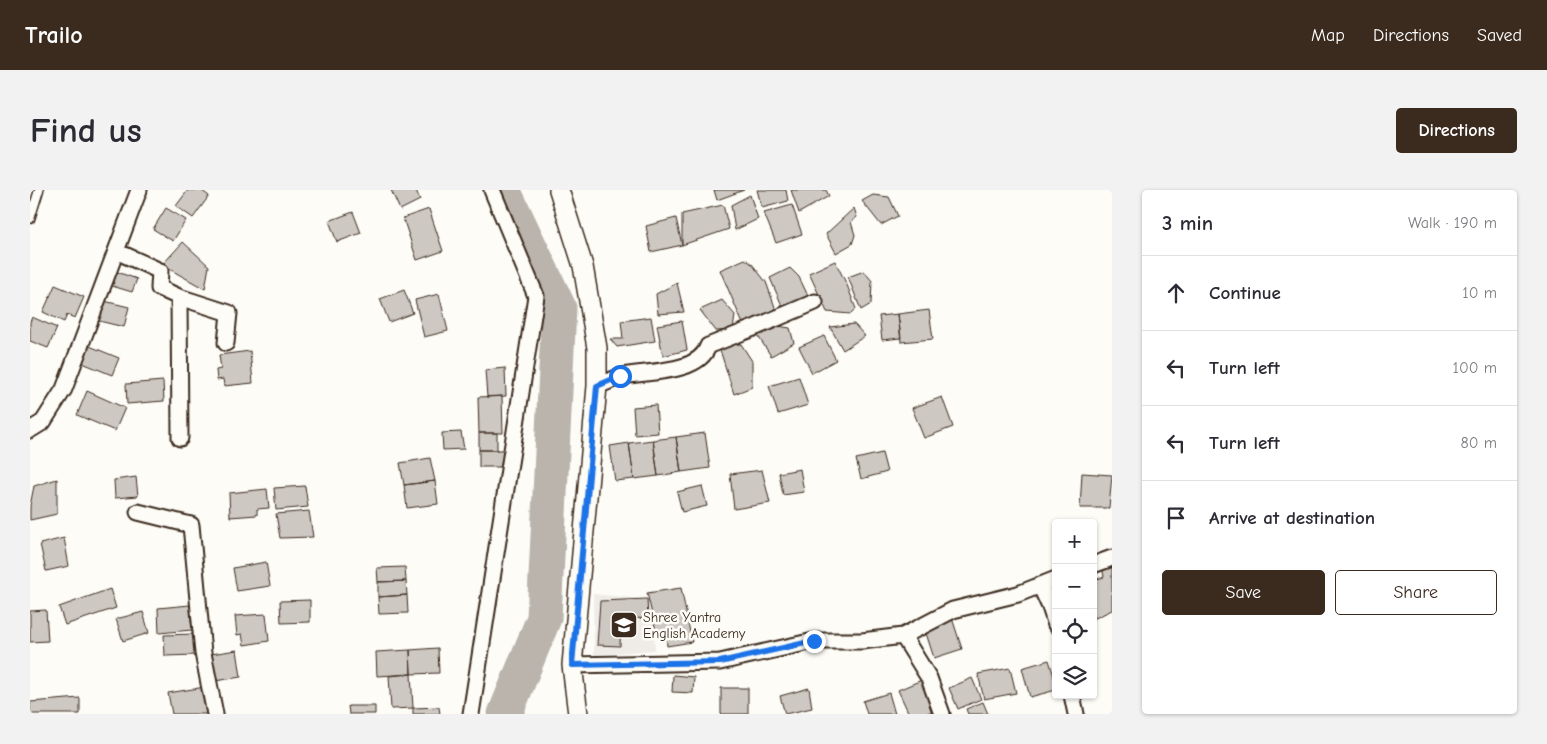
<!DOCTYPE html>
<html lang="en">
<head>
<meta charset="utf-8">
<style>
  :root { --surface:#fff; --page:#f2f2f3; --text:#2b2b33; --muted:#7c7c81; --line:#e1e1e2; --accent:#3b2a1e }
  body { margin:0; font-family:"Comic Neue",sans-serif; background:var(--page); color:var(--text) }
  .controls { position:absolute; right:15px; bottom:15px; display:grid; overflow:hidden; border-radius:5px; box-shadow:0 1px 4px #0004 }
  .controls button { width:45px; height:45px; display:grid; place-items:center; padding:0; border:0; border-bottom:1px solid var(--line); background:var(--surface); color:var(--text); font:25px sans-serif }
  .stop { position:absolute; width:15px; height:15px; margin:-11px; border:4px solid #1a73e8; border-radius:50%; background:#fff }
  .stop.end { background:#1a73e8; border-color:#fff; box-shadow:0 1px 5px #0008 }
  .list { margin:0; padding:0; list-style:none }
  h2 { display:flex; justify-content:space-between; align-items:center; height:65px; margin:0; padding:0 20px; font-size:21px }
  h2 small { font-size:16px; font-weight:400; color:var(--muted) }
  .list li { display:grid; grid-template-columns:32px 1fr auto; gap:15px; align-items:center; box-sizing:border-box; height:75px; padding:0 20px; border-top:1px solid var(--line) }
  .list b { display:block; font-size:19px; white-space:nowrap }
  .list em { font-size:16px; font-style:normal; color:var(--muted) }
  .actions { display:flex; gap:10px; padding:15px 20px }
  .actions a { flex:1; padding:11px 0; border:1px solid var(--accent); border-radius:5px; text-align:center; font-size:18px; color:var(--accent) }
  .actions .main { background:var(--accent); color:#fff }
  .icon { flex:none; width:28px; height:28px; fill:none; stroke:currentColor; stroke-width:2; stroke-linecap:round; stroke-linejoin:round }
  .map { position:relative; flex:none; width:1082px; height:524px; overflow:hidden; border-radius:5px }
  header { display:flex; align-items:center; gap:30px; box-sizing:border-box; height:70px; padding:0 25px; background:var(--accent); color:#fff }
  header strong { font-size:24px }
  nav { display:flex; gap:28px; margin-inline-start:auto; font-size:18px }
  .intro { display:flex; align-items:center; justify-content:space-between; box-sizing:border-box; height:120px; padding:0 30px }
  h1 { margin:0; font-size:35px }
  .button { padding:12px 22px; border-radius:5px; background:var(--accent); color:#fff; font-size:18px; font-weight:700 }
  main { display:flex; gap:30px; padding:0 30px }
  aside { flex:1; background:var(--surface); border-radius:5px; box-shadow:0 1px 4px #0004 }
  .map>svg:first-child { display:block }
</style>
</head>
<body>
<header>
<strong>Trailo</strong>
<nav><a>Map</a><a>Directions</a><a>Saved</a></nav>
</header>
<div class="intro"><h1>Find us</h1><a class="button">Directions</a></div>
<main>
<div class="map">
<svg width="1082" height="524" viewBox="0 0 1082 524">
  <rect width="100%" height="100%" fill="#fdfcf7"/>
  <filter id="ink" filterUnits="userSpaceOnUse"><feTurbulence type="fractalNoise" baseFrequency=".02" numOctaves="2"/><feDisplacementMap in="SourceGraphic" scale="10" xChannelSelector="R" yChannelSelector="G"/><feConvolveMatrix kernelMatrix="1 2 1 2 8 2 1 2 1" color-interpolation-filters="sRGB"/></filter>
  <g filter="url(#ink)">
    <path fill="#efece7" d="M563,404L623,410L625,460L564,465Z"/>
    <g fill="none" stroke-linecap="round" stroke-linejoin="round">
      <path stroke="#bbb4ad" stroke-width="35" d="M473,0L529,118L514,428L475,524"/>
    </g>
    <path fill="#cdc8c2" stroke="#3b2a1e" d="M158,0H171L179,6L163,28L146,16Z
      M361,0H386L390,10L370,20Z
      M684,0H714L687,10Z
      M727,0H756L758,11L732,18Z
      M761,0H796L799,6L769,23Z
      M720,5L728,29L705,40L701,15Z
      M843,5L859,7L868,26L851,35L832,11Z
      M693,15L699,39L652,55V24Z
      M762,15L772,44L746,53L734,23Z
      M136,18L156,30L143,51L123,39Z
      M824,18L827,27L821,32L825,45L822,54L806,63L796,44Z
      M399,19L413,61L387,70L373,28Z
      M323,22L331,43L307,52L299,31Z
      M646,28L652,55L621,62L616,36Z
      M153,52L179,76L175,99L132,75Z
      M715,69L722,74L736,92L746,120L713,134L690,80Z
      M805,71L817,95L826,119L821,124L797,122L779,83Z
      M760,78L769,87L779,108L754,120L740,88Z
      M834,81L842,91L841,114L831,120L818,87Z
      M87,82L107,89L102,102L82,96Z
      M647,93L654,122L628,124L626,104Z
      M25,95L54,107L45,128L37,125L34,132L13,122Z
      M374,100L383,123L359,132L350,109Z
      M409,104L418,141L394,147L385,110Z
      M692,110L705,125L703,140L686,141L670,120Z
      M74,111L99,117L94,137L69,131Z
      M899,120L903,149L871,152L868,124Z
      M868,124L871,148L852,150L849,126Z
      M2,127L27,138L18,158L0,151V132Z
      M621,127L625,151L587,157L580,149H593L591,131Z
      M652,131L657,160L633,166L627,135Z
      M824,134L835,146L813,160L800,137Z
      M742,135L760,138L764,153L741,166L726,143Z
      M794,146L806,170L782,183L769,157Z
      M711,154L722,171V197L704,204L690,160L697,155Z
      M57,155L89,168L82,185L50,172Z
      M220,161L223,193L194,196L193,189L187,190L186,180L191,179L189,165Z
      M475,178L476,206L457,207L455,180Z
      M769,187L778,215L748,224L739,196Z
      M133,191L134,211L97,214L96,194Z
      M57,201L95,218L85,241L47,225Z
      M472,206L473,243H449L448,207Z
      M912,207L923,237L894,248L882,218Z
      M626,215L628,243L605,245L603,217Z
      M431,242L434,259L413,260L412,243Z
      M449,243H467V260H449Z
      M675,243L680,278L651,282L646,247Z
      M646,247L651,282L628,286L623,250Z
      M623,250L628,286L604,289L599,253Z
      M599,253L604,289L585,291L580,256Z
      M449,260H476V277H449Z
      M852,263L857,282L831,289L826,269Z
      M400,268L405,291L374,295L370,273Z
      M770,279L774,302L753,305L749,283Z
      M732,280L740,313L704,319L700,284Z
      M1052,283L1082,285L1079,318H1050Z
      M106,287L108,306L85,308L84,290Z
      M27,289V324L0,330V316L4,296Z
      M405,291L408,314L377,318L374,295Z
      M275,296L278,317L246,320L244,298Z
      M672,296L677,316L652,322L647,302Z
      M237,299L239,318L227,319V325L200,327L199,303Z
      M279,321L283,347L250,348L246,324Z
      M34,348L39,376L16,381L10,354Z
      M236,372L240,396L207,401L203,378Z
      M1082,374V420L1063,429V390L1074,387L1072,376Z
      M375,377L376,391L348,392L347,378Z
      M376,391L377,405L348,407V392Z
      M651,398L662,452L637,456L636,446L627,445L617,403Z
      M80,399L86,418L35,435L29,417Z
      M377,405L378,423L349,424L348,407Z
      M617,409L618,428L591,429L590,456L567,455L570,411Z
      M280,410V432L251,433L250,411Z
      M160,415L162,440L129,443L128,418Z
      M16,420L18,451L0,452V421Z
      M113,422L119,443L93,451L86,429Z
      M236,424L239,451L214,455L212,444L207,445L205,426Z
      M922,428L932,459L904,468L894,437Z
      M165,444L166,465L135,466L134,445Z
      M408,458L409,483L381,484L380,460Z
      M207,460L211,487L185,491L181,464Z
      M380,460L381,484L347,486L346,462Z
      M1019,470L1026,493V500L1000,507L992,478Z
      M980,478L986,503L954,509L948,484Z
      M381,484L383,518L361,519L359,486Z
      M643,485L664,487L663,503L642,502Z
      M942,488L951,509L928,519L919,498Z
      M894,489L907,519L895,524H879L868,500Z
      M175,497L179,524H142L138,503Z
      M691,498H718V524H691Z
      M779,498L782,518L755,524L750,506Z
      M859,503L865,524H837L833,511Z
      M50,508V524H0V512Z
      M953,512L958,524H938L936,519Z
      M318,516H345V524H319Z
      M409,517L410,524H383V518Z"/>
    <g fill="none" stroke-linecap="round" stroke-linejoin="round">
      <g stroke="#3b2a1e" stroke-width="11">
        <path id="service" d="M0,29L9,0"/>
      </g>
      <g stroke="#3b2a1e" stroke-width="19">
        <path id="minor" d="M86,61L130,81L129,98L149,107L199,123L196,153
          M149,107L150,248
          M567,196C576,193 584,188 593,186C616,181 669,184 678,156L726,137L785,112
          M0,240L13,232L34,199L109,0
          M108,322L161,335L173,463L185,524
          M1063,375L1082,368
          M1010,395L1020,417L1026,435
          M873,446L899,488L912,524
          M542,475L690,472L784,451H832L873,446L923,420L988,404L1026,389
          M1042,505L1046,524
          M441,524L506,106L462,0"/>
      </g>
      <g stroke="#3b2a1e" stroke-width="22">
        <path id="tertiary" d="M529,0L553,76L567,158V196L542,475L548,524"/>
      </g>
      <use href="#service" stroke="#fdfcf7" stroke-width="8"/>
      <use href="#minor" stroke="#fdfcf7" stroke-width="15"/>
      <use href="#tertiary" stroke="#fdfcf7" stroke-width="19"/>
    </g>
  </g>
  <g fill="none" stroke-linecap="round" stroke-linejoin="round" filter="url(#ink)">
    <path stroke="#1a73e8" stroke-width="6" d="M590,186L567,196L542,475L690,472L784,451"/>
  </g>
  <defs>
    <g id="school-square" transform="scale(1.4375)"><rect x="-9" y="-9" width="18" height="18" rx="4" fill="#3b2a1e" stroke="#fdfcf7"/><path d="M0-5L7-2L0 1L-7-2ZM-4 1L0 2.5L4 1V4Q0 6-4 4Z" fill="#fff"/></g>
  </defs>
  <g fill-rule="evenodd">
    <use href="#school-square" x="594" y="435"/>
  </g>
  <g text-anchor="middle" dominant-baseline="central" stroke-width="5" stroke-linejoin="round" paint-order="stroke">
    <g font-size="14" fill="#3b2a1e" stroke="#fdfcf7" text-anchor="start">
      <text x="613" y="427">Shree Yantra<tspan x="613" dy="16">English Academy</tspan></text>
    </g>
  </g>
</svg>
<div class="controls">
<button>+</button>
<button>−</button>
<button><svg class="icon" aria-label="locate" viewBox="0 0 24 24"><circle cx="12" cy="12" r="6"/><path d="M12 2v4M12 18v4M2 12h4M18 12h4"/></svg></button>
<button><svg class="icon" aria-label="layers" viewBox="0 0 24 24"><path d="M12 4l9 5-9 5-9-5zM3 14l9 5 9-5"/></svg></button>
</div>
<div class="stop" style="left:590px;top:186px"></div>
<div class="stop end" style="left:784px;top:451px"></div>
</div>
<aside>
<h2>3 min<small>Walk · 190 m</small></h2>
<ul class="list">
<li><svg class="icon" aria-label="ahead" viewBox="0 0 24 24"><path d="M12 20V5M6 11l6-6 6 6"/></svg><div><b>Continue</b></div><em>10 m</em></li>
<li><svg class="icon" aria-label="left" viewBox="0 0 24 24"><path d="M17 20v-9H6M10 6l-5 5 5 5"/></svg><div><b>Turn left</b></div><em>100 m</em></li>
<li><svg class="icon" aria-label="left" viewBox="0 0 24 24"><path d="M17 20v-9H6M10 6l-5 5 5 5"/></svg><div><b>Turn left</b></div><em>80 m</em></li>
<li><svg class="icon" aria-label="arrive" viewBox="0 0 24 24"><path d="M6 21V4h12l-3 4 3 4H6"/></svg><div><b>Arrive at destination</b></div></li>
</ul>
<div class="actions"><a class="main">Save</a><a>Share</a></div>
</aside>
</main>
</body>
</html>
